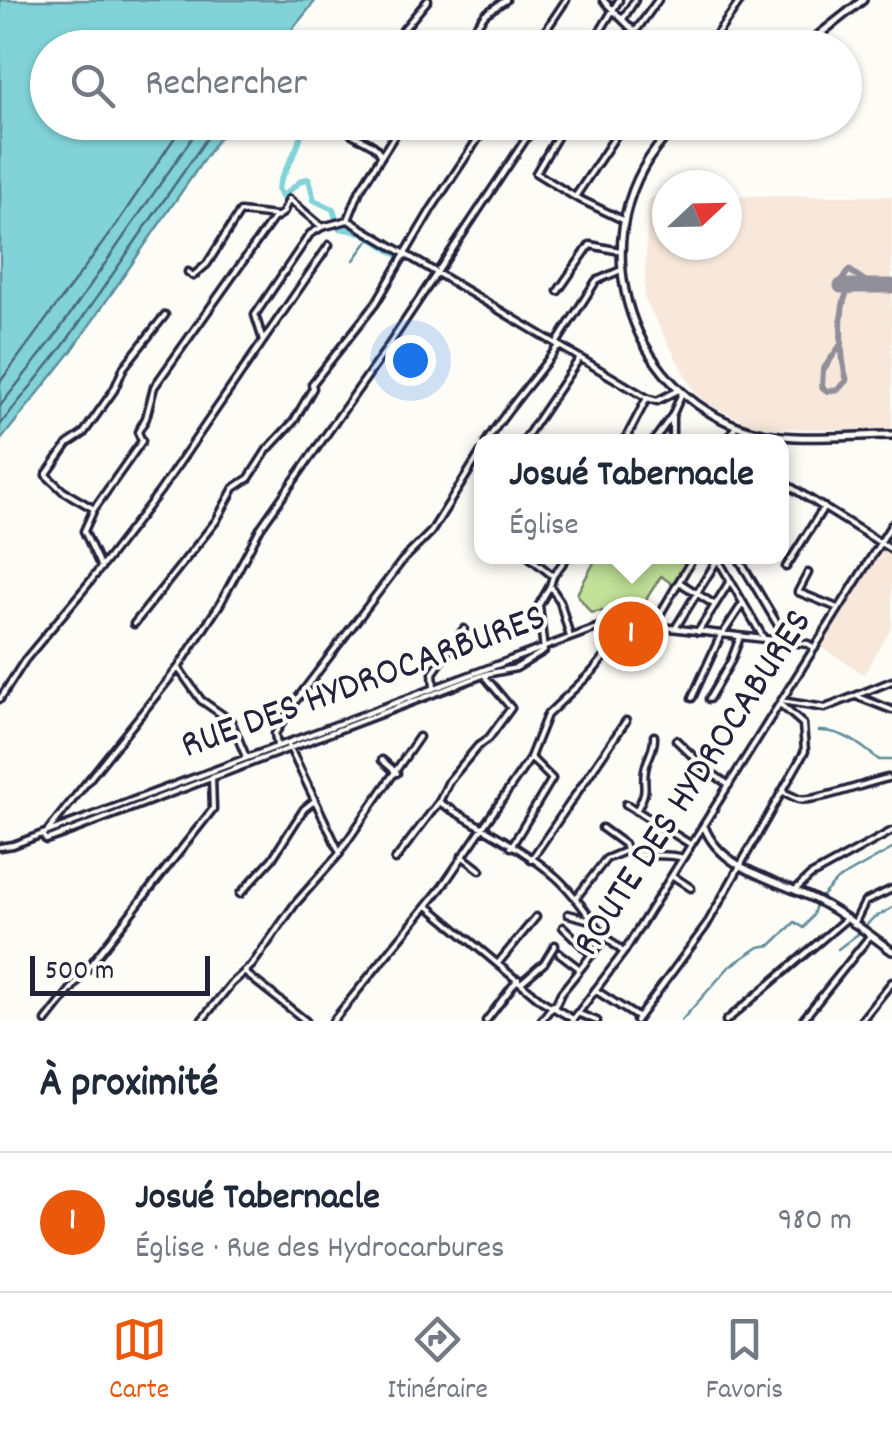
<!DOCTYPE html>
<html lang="fr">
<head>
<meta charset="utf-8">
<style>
  :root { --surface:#fff; --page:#f6f6f7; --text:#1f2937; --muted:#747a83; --line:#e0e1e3; --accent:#ea580c }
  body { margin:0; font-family:Dekko,sans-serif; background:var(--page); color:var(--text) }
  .compass { position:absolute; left:652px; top:170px; width:90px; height:90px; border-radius:50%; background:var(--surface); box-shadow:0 2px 8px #0004; rotate:68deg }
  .scale { position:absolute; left:30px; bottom:25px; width:180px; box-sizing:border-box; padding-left:10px; border:5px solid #22223b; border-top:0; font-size:28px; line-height:35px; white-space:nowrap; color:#22223b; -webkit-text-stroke:8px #fdfcf7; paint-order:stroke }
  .you { position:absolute; left:410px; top:360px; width:35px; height:35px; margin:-25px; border:8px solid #fff; border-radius:50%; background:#1a73e8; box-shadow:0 0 0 15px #1a73e833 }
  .badge { display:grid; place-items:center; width:65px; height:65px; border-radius:50%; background:var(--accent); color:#fff; font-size:32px; font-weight:700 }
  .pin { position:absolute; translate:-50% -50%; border:5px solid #fff; box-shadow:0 2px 10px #0006 }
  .popup { position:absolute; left:474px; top:434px; width:315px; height:130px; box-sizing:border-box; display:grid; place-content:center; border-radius:20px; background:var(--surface); filter:drop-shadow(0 2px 8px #0005); font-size:32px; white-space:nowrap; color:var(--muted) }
  .popup b { font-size:38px; color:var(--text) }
  .popup::after { content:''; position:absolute; left:50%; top:100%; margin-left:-20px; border:20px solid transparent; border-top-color:var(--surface) }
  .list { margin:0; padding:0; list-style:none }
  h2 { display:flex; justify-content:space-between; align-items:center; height:130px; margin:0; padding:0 40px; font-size:42px }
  h2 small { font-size:32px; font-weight:400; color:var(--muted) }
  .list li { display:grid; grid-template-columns:65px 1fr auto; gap:30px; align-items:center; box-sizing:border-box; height:140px; padding:0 40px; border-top:2px solid var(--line) }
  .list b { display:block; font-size:38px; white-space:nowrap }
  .list p { margin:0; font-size:32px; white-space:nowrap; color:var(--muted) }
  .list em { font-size:32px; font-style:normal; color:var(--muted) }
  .icon { flex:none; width:55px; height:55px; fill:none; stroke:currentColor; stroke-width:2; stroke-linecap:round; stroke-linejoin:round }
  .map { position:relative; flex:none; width:892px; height:1021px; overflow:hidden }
  .search { position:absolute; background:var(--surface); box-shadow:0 2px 8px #0004; left:30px; right:30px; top:30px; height:110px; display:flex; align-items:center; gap:25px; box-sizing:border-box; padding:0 35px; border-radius:55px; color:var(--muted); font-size:38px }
  .sheet { height:270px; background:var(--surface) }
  nav { display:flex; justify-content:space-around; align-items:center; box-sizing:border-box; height:140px; border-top:2px solid var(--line); background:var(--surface); font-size:28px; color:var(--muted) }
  nav a { display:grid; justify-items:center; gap:5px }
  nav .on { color:var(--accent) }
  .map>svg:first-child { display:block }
</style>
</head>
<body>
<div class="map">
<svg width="892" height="1021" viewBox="0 0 892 1021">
  <rect width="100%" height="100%" fill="#fdfcf7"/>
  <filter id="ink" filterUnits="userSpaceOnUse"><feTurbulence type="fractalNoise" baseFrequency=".01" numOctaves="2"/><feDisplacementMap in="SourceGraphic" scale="20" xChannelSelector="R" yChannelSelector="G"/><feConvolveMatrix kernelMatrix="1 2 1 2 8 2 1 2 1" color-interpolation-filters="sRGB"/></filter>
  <g filter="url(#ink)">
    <path fill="#f7e8db" d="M727,196H892V431L775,428L751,424L707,404L692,388L644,298L648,205L651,197H667V245H727Z
      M882,547L892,552V627L864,674L821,647Z"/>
    <path fill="#c2e098" stroke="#72816a" stroke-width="2.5" d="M597,557H681L690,562L675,586L661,576L632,621H606L602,611L591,613L577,594Z"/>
    <path fill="#82d3d8" stroke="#5c8c99" stroke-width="2.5" d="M0,0H316L278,47L48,48V122L229,123L71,352L0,441Z"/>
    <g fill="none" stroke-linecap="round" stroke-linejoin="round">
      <path stroke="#48697a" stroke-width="2.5" d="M0,382L116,225L185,122
        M0,406L53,339L203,122
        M0,425L63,346L218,122"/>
      <path stroke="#5c8c99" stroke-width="2.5" d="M354,260L371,237
        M819,731C843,730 862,746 879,760H892
        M819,899L837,880L892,849
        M865,927L872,919L892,908
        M838,949L862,931
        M681,1021L729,967L759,947L771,945L795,922L804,928L813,915L816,904"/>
      <path stroke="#82d3d8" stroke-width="6" d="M300,122C305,147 284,165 278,188L282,197L302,180L309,179L314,200L333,209L339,228L362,232L402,258"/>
      <path stroke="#908f99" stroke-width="6" d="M851,292L843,286L842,280L849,270L872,286
        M842,343L823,370L822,387L827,391L837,390L847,381C841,361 837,309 848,291L863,286"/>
      <path stroke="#908f99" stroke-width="15" d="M841,286H892"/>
      <g stroke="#22223b" stroke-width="11">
        <path id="minor" d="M603,0L651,48
          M623,19L635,0
          M635,32L658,0
          M388,48L428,0
          M460,48L485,14L506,0
          M534,48L566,0
          M590,48L619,0
          M707,48L741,0
          M341,122C349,140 376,139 381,156
          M566,122L536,173L575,197L623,220
          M575,197L625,122
          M348,220L647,398L657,401L679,390
          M188,272L193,276L207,264L240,212L276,216
          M558,291L590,245L620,251
          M263,340L255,315L310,234L322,227L348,220L360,190L403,122
          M556,344L596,281L621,270
          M486,442C508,408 535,379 558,346
          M523,442L579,359
          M624,442L647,398
          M653,442L671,417
          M672,442V416L682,393
          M727,442L736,425
          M781,481L892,550
          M94,509L63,491L46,475L68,444L83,434L114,390L124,367L165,315
          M528,556L553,576L550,586L560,601L570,637
          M716,556L764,639
          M737,556L788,642
          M100,565L84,531L94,509L142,441L138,432L146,418L154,387L273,219L283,213L289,199L322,227
          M786,567L824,507
          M808,573L798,592L838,608
          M553,576L568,556
          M679,582L715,605
          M134,624L216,521L234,488L249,478L267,450L294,421L313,388L312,384L376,303L432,208L489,122
          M653,626L694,556
          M676,627L718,559
          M698,632L730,581
          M722,635L743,603
          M179,669L201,700L231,721L246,757
          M434,687L433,673L464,629
          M856,696L892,710
          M692,698L721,635
          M0,699L25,660L89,583L160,491L329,245
          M709,699L731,661L740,637
          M781,701L825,708L892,681
          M676,740L707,770L729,785
          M277,745L275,734L294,703L402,561L431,532L481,452
          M382,760L397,773
          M783,792C788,794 793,797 798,799C814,803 868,782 888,778
          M439,802C477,826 522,847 556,877C582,900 595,931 622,951
          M626,804L690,844
          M636,811C650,786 642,791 645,770C647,757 655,750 654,736
          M602,828L624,844L627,852C646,859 664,852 683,858
          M47,832L178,668L220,604L261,527L383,354L537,122
          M42,834L46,840L63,834L486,674L516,668L544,651L539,605L550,586
          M0,847L13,845L607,624L653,626L808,644L815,648
          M511,847L552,779L530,757
          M341,850L419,737
          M462,856L480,870
          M395,860L439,802L449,781L478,746L489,738L511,708L486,678V674
          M531,860L626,721
          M673,876L691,888
          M795,890L810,876L892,831
          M240,894L272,859L304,809L314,801
          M576,898L606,859L625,851
          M428,906L542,1001L573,1019
          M568,914L594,921
          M854,924L865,902L892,889
          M563,927L592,955
          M559,953L580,969
          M499,962L536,917
          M244,972L306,1021
          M522,982L544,963L555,945
          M595,990L637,1017
          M555,1006L561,993L605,938
          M577,1013L597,1021
          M46,1021L213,809L212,777
          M201,1021L231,984L252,965L295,904L340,853L289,746
          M333,1021L442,887L529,760L547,715L593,671L619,639L622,623
          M486,1021L518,979
          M541,1021L553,1005
          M572,1021L624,952L892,524
          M636,1021L706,926L805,751L803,724L780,704
          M726,1021L846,919
          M802,1021L870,936
          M861,1021L892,982"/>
      </g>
      <g stroke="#22223b" stroke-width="12">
        <path id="tertiary" d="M802,48L863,0
          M681,122C578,212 615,381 740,427C787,444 843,435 892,435
          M704,826C721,872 781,880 820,902C845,915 869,934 892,951"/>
      </g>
      <use href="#minor" stroke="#fdfcf7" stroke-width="4"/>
      <use href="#tertiary" stroke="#fdfcf7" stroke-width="5"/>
    </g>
  </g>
  <g text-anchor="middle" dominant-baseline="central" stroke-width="8" stroke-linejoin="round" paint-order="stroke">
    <g font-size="40" fill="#22223b" stroke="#fdfcf7">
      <text transform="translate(364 684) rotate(-20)">RUE DES HYDROCARBURES</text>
      <text transform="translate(695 784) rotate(-57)">ROUTE DES HYDROCABURES</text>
    </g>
  </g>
</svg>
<svg class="compass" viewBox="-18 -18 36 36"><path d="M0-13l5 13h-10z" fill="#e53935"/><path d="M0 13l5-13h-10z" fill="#747a83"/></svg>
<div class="scale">500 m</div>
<div class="you"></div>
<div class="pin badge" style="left:631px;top:634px">1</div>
<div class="popup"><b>Josué Tabernacle</b>Église</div>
<div class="search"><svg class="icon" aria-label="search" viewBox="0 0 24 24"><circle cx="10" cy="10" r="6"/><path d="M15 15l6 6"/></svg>Rechercher</div>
</div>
<section class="sheet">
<h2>À proximité<small></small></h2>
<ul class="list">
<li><span class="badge">1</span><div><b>Josué Tabernacle</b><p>Église · Rue des Hydrocarbures</p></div><em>980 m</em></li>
</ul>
</section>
<nav>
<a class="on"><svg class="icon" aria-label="map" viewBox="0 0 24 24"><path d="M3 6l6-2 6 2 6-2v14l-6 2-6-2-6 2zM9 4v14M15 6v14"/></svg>Carte</a>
<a><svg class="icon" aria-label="directions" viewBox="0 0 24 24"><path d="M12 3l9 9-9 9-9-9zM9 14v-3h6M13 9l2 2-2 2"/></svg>Itinéraire</a>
<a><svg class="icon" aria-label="saved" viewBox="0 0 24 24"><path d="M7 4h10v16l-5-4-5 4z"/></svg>Favoris</a>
</nav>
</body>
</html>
